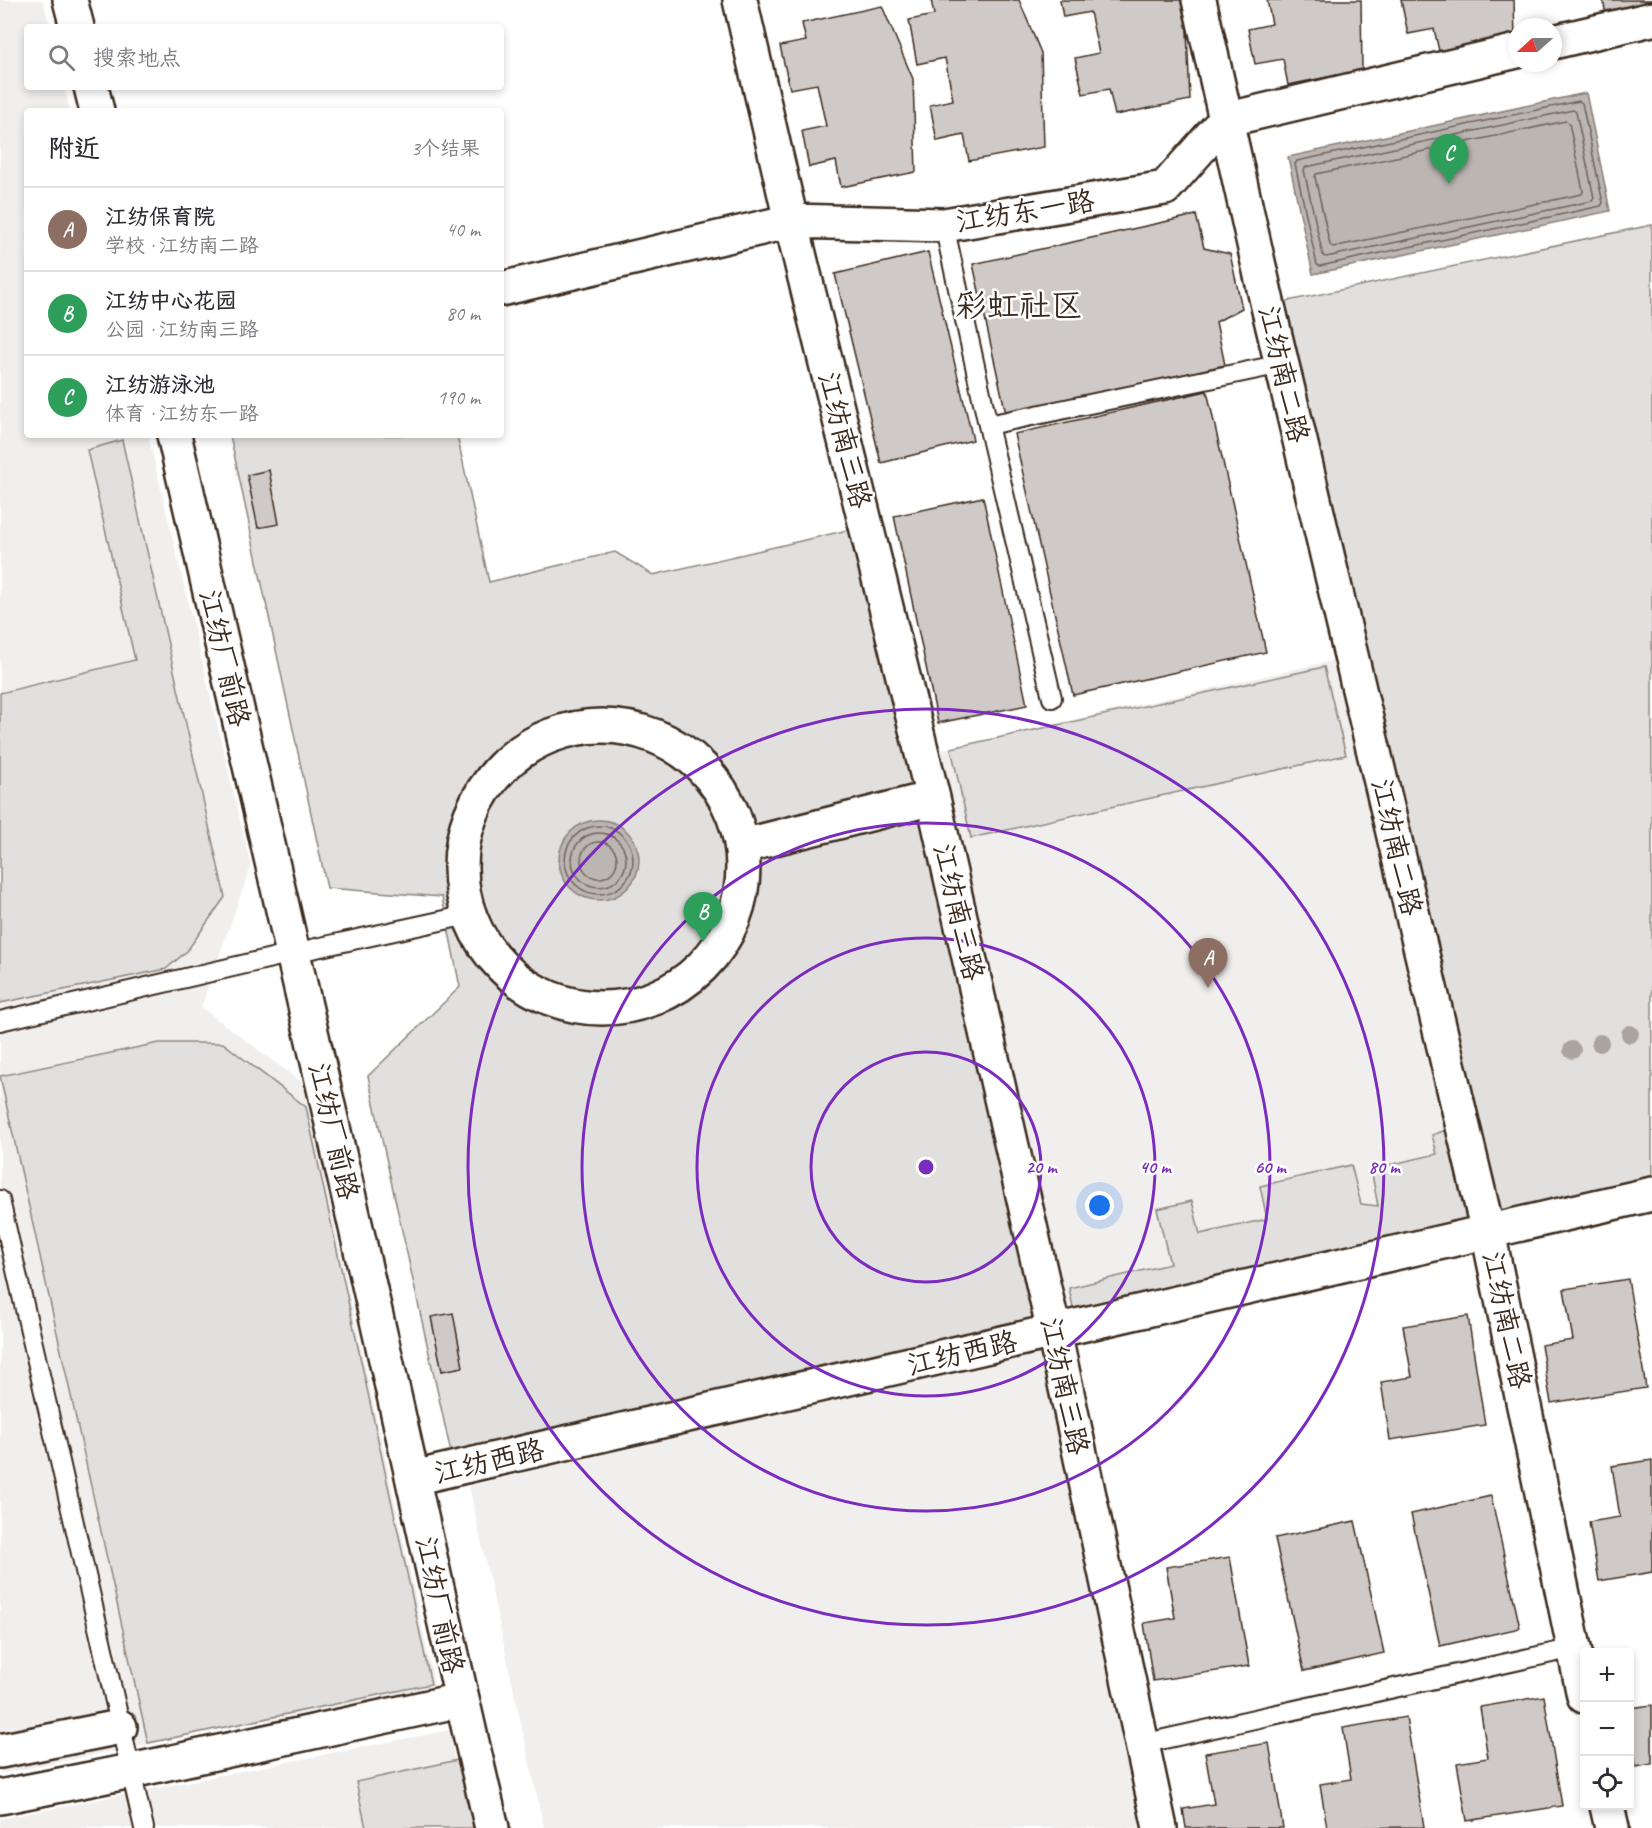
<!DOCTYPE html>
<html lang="zh">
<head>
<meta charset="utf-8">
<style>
  :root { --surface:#fff; --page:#f2f2f3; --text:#2b2b33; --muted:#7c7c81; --line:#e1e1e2; --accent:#0f766e }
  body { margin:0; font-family:Caveat,"LXGW WenKai TC",sans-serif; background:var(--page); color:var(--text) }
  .controls { position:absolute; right:18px; bottom:18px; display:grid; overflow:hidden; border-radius:6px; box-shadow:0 3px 9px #0003 }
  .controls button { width:54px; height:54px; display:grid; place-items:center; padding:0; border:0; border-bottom:2px solid var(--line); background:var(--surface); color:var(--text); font:30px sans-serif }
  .compass { position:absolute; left:1508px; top:18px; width:54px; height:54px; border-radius:50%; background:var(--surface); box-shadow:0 3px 9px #0003; rotate:249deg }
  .you { position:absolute; left:1100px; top:1206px; width:21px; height:21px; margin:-15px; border:4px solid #fff; border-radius:50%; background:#1a73e8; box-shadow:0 0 0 9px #1a73e833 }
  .badge { display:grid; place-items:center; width:39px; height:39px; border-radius:50%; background:var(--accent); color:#fff; font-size:20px; font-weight:700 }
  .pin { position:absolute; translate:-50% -50px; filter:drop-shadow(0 2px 3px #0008) }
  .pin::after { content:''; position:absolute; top:32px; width:21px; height:18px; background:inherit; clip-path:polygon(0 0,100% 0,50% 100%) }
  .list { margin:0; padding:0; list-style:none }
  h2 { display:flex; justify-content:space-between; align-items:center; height:78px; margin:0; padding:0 24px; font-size:26px }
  h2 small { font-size:20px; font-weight:400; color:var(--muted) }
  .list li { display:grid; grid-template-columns:39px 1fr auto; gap:18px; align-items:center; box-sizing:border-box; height:84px; padding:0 24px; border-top:2px solid var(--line) }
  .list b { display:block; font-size:22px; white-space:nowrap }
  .list p { margin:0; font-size:20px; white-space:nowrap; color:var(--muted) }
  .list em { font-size:20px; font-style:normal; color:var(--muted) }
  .icon { flex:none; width:33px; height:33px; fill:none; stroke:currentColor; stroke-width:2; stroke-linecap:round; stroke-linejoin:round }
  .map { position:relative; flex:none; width:1652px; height:1828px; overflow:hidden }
  .search { position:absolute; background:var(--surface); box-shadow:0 3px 9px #0003; left:24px; top:24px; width:480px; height:66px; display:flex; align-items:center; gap:15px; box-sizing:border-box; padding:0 21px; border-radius:6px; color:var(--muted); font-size:22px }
  .panel { position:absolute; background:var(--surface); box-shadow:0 3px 9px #0003; left:24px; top:108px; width:480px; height:330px; border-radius:6px }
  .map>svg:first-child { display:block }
</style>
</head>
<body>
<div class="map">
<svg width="1652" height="1828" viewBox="0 0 1652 1828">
  <rect width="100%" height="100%" fill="#fff"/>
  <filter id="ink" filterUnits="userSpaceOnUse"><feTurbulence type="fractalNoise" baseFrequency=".0167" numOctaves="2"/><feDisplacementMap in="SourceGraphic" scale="12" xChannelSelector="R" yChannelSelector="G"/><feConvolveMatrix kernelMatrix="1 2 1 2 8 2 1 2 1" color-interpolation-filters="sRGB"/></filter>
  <g filter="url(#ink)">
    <path fill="#f1efee" d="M0,0H43L50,27H27V87H64L70,111H27V435H148L251,866L201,1007L304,1084L435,1687L0,1774Z
      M1348,657L1480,1226L1069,1319L935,751Z
      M1048,1350L1155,1828H544L469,1486Z
      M449,1730L468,1828H0V1819Z"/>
    <path fill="#e2e0de" stroke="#8e857e" stroke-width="1.5" d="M1652,225V1194L1488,1232L1273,304Z
      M230,435H457L489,582L615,552L653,575L861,527L1041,1322L453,1462L368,1076L460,987L442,897L327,888Z
      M122,440L225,897L187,951L166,969L0,1003V693L135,660L87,450Z
      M1324,667L1346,755L971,838L951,748Z
      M159,1043H223L306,1107L431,1684L148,1743L0,1076Z
      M1452,1128L1474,1217L1074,1313L1069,1288L1170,1264L1157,1209L1192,1201L1200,1234L1267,1219L1260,1186L1351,1165L1361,1204L1378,1206L1371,1169L1437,1154L1432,1135Z
      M467,1758L483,1828H366L356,1782Z"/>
    <path fill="#bcb6b3" stroke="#887e77" stroke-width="1.5" d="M1586,93L1610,211L1313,274L1288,157Z
      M559 860a40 40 0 1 1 80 0a40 40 0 1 1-80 0Z"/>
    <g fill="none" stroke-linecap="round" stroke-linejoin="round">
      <path stroke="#6f625a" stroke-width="1.5" d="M1579,101L1582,103L1603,203L1601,206L1320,266L1317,265L1295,164L1297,161Z
        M1573,110L1576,112L1594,198L1592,201L1326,257L1323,256L1304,170L1306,167Z
        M1566,121L1569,123L1583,191L1582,194L1333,247L1330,245L1315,177L1316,174Z
        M565 860a34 34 0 1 1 68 0a34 34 0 1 1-68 0Z
        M572 860a27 27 0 1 1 54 0a27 27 0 1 1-54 0Z
        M581 860a18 18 0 1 1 36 0a18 18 0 1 1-36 0Z"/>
    </g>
    <path fill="#cfcac7" stroke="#3b2a1e" stroke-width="1.5" d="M931,0H1019L1041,53L1044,147L969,161L964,135L937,141L930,105L953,100L945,58L917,64L909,20L934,15Z
      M1060,0H1184L1186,7L1190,100L1115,115L1109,89L1083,94L1075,58L1099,53L1090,12L1063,17Z
      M1267,0H1361L1362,70L1288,85L1283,59L1255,64L1248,29L1272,24Z
      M1401,0H1514L1515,40L1440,55L1434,29L1408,34Z
      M1603,0H1652V5L1606,14Z
      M882,6L913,79L916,172L841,187L836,161L809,167L802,131L826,126L817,84L790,89L780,46L806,41L802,23Z
      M1196,215L1204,248L1230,254L1242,308L1216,322L1225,365L1006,414L973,264Z
      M928,252L973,440L881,463L835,274Z
      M1207,391L1266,652L1073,695L1014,434Z
      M269,470L279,524L258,528L247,475Z
      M983,497L1027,705L938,723L894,516Z
      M1628,1279L1646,1388L1551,1403L1541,1345L1573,1340L1564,1289Z
      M453,1313L463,1367L442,1371L431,1317Z
      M1468,1316L1485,1425L1390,1440L1381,1382L1412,1377L1403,1326Z
      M1652,1460V1572L1599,1581L1589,1522L1620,1517L1612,1466Z
      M1491,1496L1520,1628L1440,1646L1411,1514Z
      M1355,1521L1384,1653L1304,1671L1275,1538Z
      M1230,1557L1249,1666L1153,1681L1144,1623L1175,1618L1166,1567Z
      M1544,1696L1562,1806L1467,1821L1457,1763L1488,1758L1480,1707Z
      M1652,1705V1764L1636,1767L1630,1724V1708Z
      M1406,1717L1424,1827L1327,1828L1320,1784L1351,1779L1343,1728Z
      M1269,1743L1283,1828H1186L1183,1809L1214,1804L1205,1753Z"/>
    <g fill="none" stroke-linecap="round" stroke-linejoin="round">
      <g stroke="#3b2a1e" stroke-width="22">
        <path id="lane" d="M944,225L988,425L1052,698
          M988,425L1282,364
          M0,1021L293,953L468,915
          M0,1200L144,1828
          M1142,1744L1574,1648"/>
      </g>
      <g stroke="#3b2a1e" stroke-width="38">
        <path id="street" d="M740,0L791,221L933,798L1054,1332L1160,1828
          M1199,0L1267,302L1488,1232L1584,1696
          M1553,42L1652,19
          M501,289L791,221L944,225L1165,188L1225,120L1517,51
          M461 867a141 141 0 1 1 282 0a141 141 0 1 1-282 0Z
          M743,846L933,798
          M413,1478L1652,1194
          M0,1751L120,1727
          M0,1797L131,1771L461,1700
          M1607,1806L1612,1828"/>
      </g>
      <g stroke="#3b2a1e" stroke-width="38">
        <path id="secondary" d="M70,0L77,27
          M91,87L97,111
          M174,435C246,747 318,1060 389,1373C423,1524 456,1677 492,1828"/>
      </g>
      <use href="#lane" stroke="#fff" stroke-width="18"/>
      <use href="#street" stroke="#fff" stroke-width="33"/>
      <use href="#secondary" stroke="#fff" stroke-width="33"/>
    </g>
    <g fill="#aaa39e">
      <circle cx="1630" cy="1034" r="9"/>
      <circle cx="1600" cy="1043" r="9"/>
      <circle cx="1572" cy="1050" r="9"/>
    </g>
  </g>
  <g fill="none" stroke="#7b2cbf" stroke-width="3">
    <circle cx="926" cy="1167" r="115"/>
    <circle cx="926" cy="1167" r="229"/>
    <circle cx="926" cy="1167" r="344"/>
    <circle cx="926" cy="1167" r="458"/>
  </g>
  <g text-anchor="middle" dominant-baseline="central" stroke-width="5" stroke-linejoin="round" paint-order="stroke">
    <g font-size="28" fill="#3b2a1e" stroke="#fff">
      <text transform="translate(1025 211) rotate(-9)">江纺东一路</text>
      <text transform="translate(1284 374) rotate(77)">江纺南二路</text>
      <text transform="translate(845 440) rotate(76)">江纺南三路</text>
      <text transform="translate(225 658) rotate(77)">江纺厂前路</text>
      <text transform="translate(1397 847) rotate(77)">江纺南二路</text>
      <text transform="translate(959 912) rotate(77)">江纺南三路</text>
      <text transform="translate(334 1131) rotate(77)">江纺厂前路</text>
      <text transform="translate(1507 1320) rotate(78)">江纺南二路</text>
      <text transform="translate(962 1353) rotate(-13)">江纺西路</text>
      <text transform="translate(1065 1386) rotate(78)">江纺南三路</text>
      <text transform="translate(489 1461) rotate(-13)">江纺西路</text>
      <text transform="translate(440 1605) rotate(78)">江纺厂前路</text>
    </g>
    <g font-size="32" fill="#3b2a1e" stroke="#fff">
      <text x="1019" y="305">彩虹社区</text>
    </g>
  </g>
  <circle cx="926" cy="1167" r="9" fill="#7b2cbf" stroke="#fff" stroke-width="3"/>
  <g font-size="18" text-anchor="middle" font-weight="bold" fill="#7b2cbf" stroke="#fff" stroke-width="5" stroke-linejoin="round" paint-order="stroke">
    <text x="1041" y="1173">20 m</text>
    <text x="1155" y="1173">40 m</text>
    <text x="1270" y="1173">60 m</text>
    <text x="1384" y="1173">80 m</text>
  </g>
</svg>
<div class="controls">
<button>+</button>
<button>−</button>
<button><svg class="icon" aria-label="locate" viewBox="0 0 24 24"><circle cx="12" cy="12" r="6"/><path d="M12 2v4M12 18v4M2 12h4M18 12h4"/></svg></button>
</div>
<svg class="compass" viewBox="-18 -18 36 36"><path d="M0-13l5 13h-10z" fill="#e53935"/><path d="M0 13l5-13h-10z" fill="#7c7c81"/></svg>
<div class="you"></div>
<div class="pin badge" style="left:1208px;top:988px;background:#8d6e63">A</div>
<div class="pin badge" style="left:703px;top:942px;background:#2e9e5b">B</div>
<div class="pin badge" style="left:1449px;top:184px;background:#2e9e5b">C</div>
<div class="search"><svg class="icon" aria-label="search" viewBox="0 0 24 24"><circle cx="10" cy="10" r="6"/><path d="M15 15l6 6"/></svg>搜索地点</div>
<section class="panel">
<h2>附近<small>3个结果</small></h2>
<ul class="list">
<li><span class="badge" style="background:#8d6e63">A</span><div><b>江纺保育院</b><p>学校 · 江纺南二路</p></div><em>40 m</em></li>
<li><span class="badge" style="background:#2e9e5b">B</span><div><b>江纺中心花园</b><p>公园 · 江纺南三路</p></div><em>80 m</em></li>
<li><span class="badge" style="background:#2e9e5b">C</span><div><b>江纺游泳池</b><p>体育 · 江纺东一路</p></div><em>190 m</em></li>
</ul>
</section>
</div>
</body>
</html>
